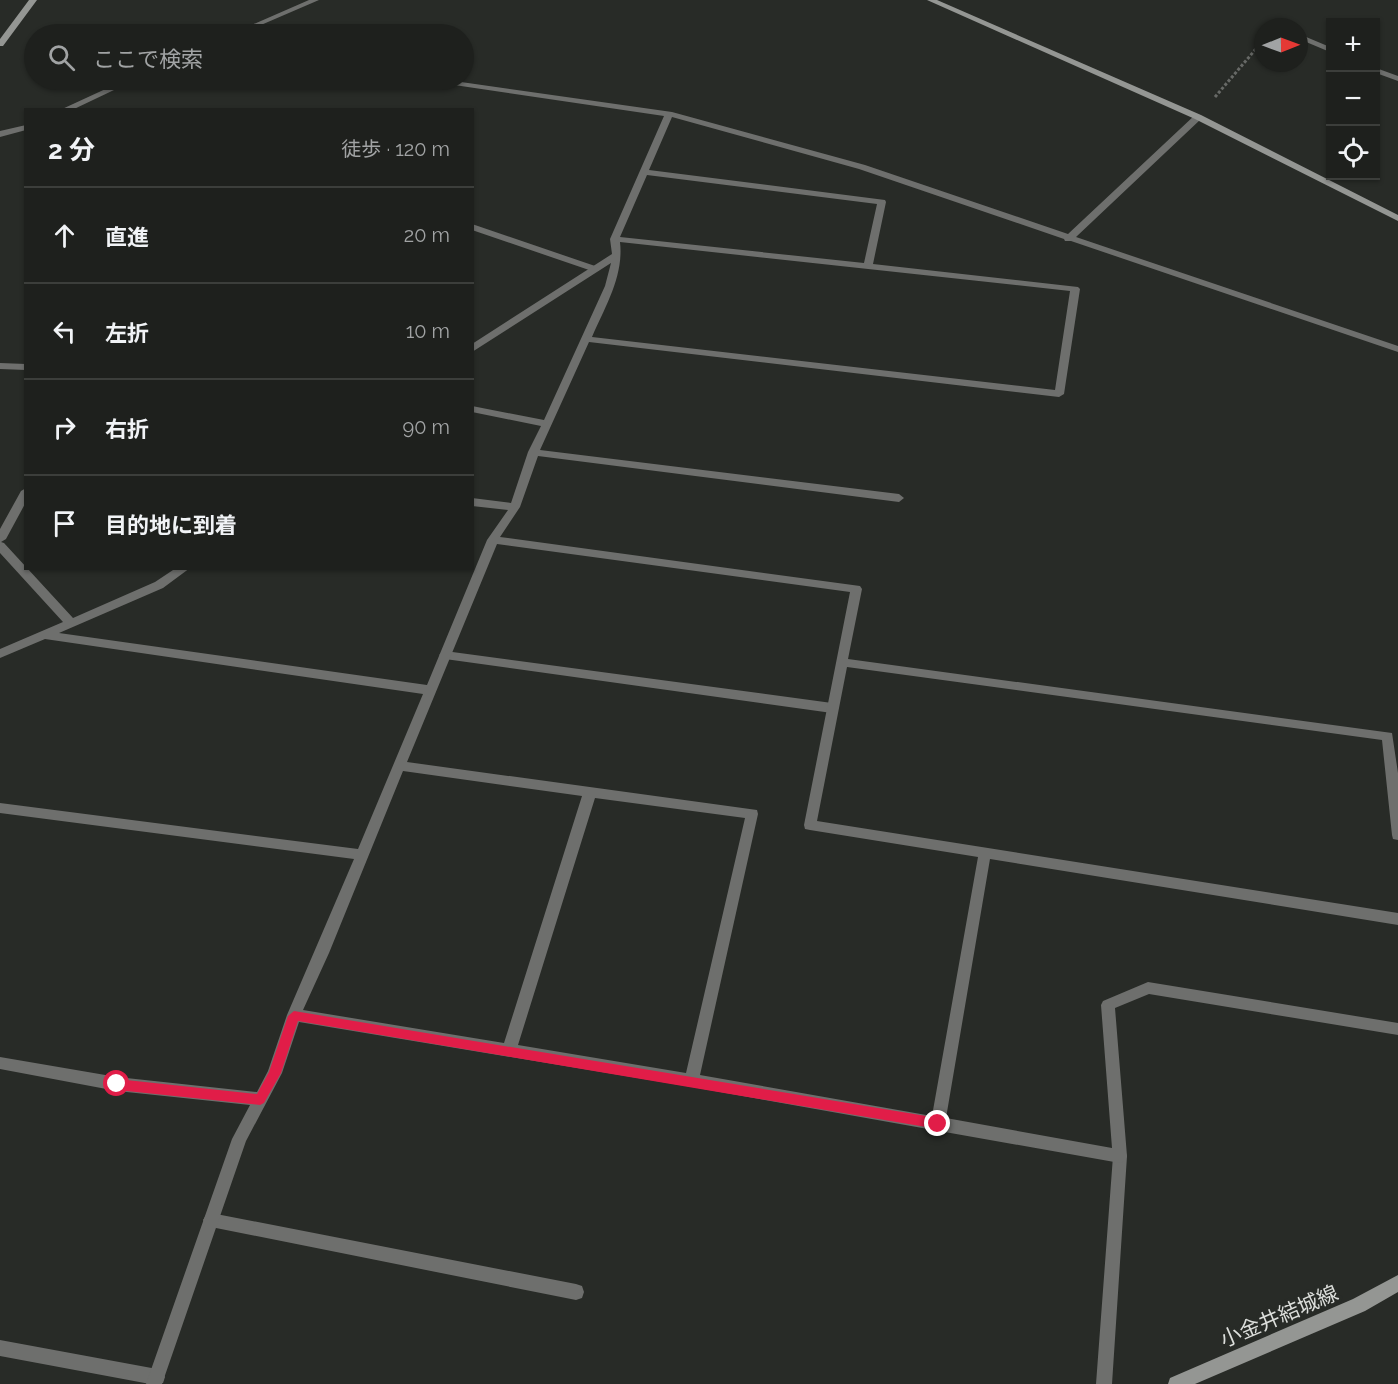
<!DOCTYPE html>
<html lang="ja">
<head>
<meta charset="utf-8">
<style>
  :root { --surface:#1e201d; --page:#2b2d2a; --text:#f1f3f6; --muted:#a1a3a4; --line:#3c3e3b }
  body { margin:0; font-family:Raleway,"Noto Sans JP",sans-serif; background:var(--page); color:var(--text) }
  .controls { position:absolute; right:18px; top:18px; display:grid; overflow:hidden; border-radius:0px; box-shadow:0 2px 4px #0004 }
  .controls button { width:54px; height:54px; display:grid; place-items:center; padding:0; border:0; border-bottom:2px solid var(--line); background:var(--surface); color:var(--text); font:30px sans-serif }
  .compass { position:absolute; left:1254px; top:18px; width:54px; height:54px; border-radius:50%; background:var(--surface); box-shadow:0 2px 4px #0004; rotate:89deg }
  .stop { position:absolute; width:18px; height:18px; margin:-14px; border:4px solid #e11d48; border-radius:50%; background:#fff }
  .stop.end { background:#e11d48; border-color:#fff; box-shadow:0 2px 6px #0008 }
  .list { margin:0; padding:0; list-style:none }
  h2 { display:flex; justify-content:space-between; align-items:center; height:78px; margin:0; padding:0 24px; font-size:26px }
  h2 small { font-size:20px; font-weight:400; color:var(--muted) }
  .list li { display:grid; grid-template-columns:39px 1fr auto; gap:18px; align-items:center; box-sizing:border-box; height:96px; padding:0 24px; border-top:2px solid var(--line) }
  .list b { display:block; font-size:22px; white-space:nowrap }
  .list em { font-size:20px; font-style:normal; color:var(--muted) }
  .icon { flex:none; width:33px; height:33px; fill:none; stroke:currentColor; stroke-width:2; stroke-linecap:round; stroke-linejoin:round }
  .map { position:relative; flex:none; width:1398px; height:1384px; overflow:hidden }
  .search { position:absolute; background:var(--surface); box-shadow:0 2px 4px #0004; left:24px; top:24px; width:450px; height:66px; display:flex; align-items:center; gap:15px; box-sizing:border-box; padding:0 21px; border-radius:33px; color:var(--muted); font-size:22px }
  .panel { position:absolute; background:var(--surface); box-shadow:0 2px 4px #0004; left:24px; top:108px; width:450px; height:462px; border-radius:0px }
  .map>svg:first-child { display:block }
</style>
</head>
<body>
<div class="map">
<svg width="1398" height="1384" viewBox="0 0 1398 1384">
  <rect width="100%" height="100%" fill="#282b27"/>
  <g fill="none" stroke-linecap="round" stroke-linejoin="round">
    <path stroke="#676966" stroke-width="3" stroke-dasharray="3 2" stroke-linecap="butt" d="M1215,97L1261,43"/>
    <path fill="#6e6f6d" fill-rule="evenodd" d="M472,224L598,267L600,269L598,271H592L472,230Z
      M445,651L832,703L836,705L838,708L836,711L832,713L445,659L439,655Z
      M1120,1149L1125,1151L1127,1156L1112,1384H1096L1113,1156L1115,1151Z
      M211,1213L576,1284L582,1286L584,1292L582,1298L576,1300L211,1227L206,1225L203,1220L206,1215Z
      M0,1340L157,1369L163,1371L165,1377L163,1383L150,1384L0,1356Z"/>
    <path fill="#6e6f6d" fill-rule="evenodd" d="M309,0H319L240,34H231Z
      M1272,24H1278L1281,27H1272Z
      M1299,34L1330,47V52L1299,39Z
      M1376,68L1398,76V81L1376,73Z
      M125,80H135L72,110H60Z
      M430,80H447L672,112L865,165L1068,234L1195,115H1201V119L1076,237L1398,346V352L1071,241H1065L1064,239L859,169L672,117L649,170L885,200L886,202L873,264L1078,287L1080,289L1064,394L1059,397L589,342L540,450L899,494L904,498L899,502L538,456L520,507L500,537L860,586L862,589L848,659L1392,733L1398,773V840L1393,839L1392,835L1382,740L847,667L817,821L1398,913V925L990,859L946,1118L1112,1148L1101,1005L1103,1001L1148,982L1398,1023V1035L1149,994L1115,1008L1127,1156L1125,1161L1120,1163L692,1087L299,1022L282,1073L246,1141L162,1384H146L232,1139L250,1105L117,1091L0,1069V1057L117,1077L257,1092L268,1071L287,1015L354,859L0,813V803L358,849L423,694L45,639L0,658V649L63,622L0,553V529L21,491L26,488V502L6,539L1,542L4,543L73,618L155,582L176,568H190L163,588L59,633L427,685L487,540L508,510L472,506V498L511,503L528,452L541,426L472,412V406L544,420L605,286L611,263L472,352V344L612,254L610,239L664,116L434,82ZM647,175L877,204L864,263L620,237ZM620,242L1070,291L1055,390L592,337C605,307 624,276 620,242ZM497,544L850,592L804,825L805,829L810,830L978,857L932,1116L700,1075L758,814L757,810L407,762ZM403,771L582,796L504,1043L303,1010L329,953ZM595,798L745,818L686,1073L518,1045Z
      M26,125V130L0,137V131Z
      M0,363L26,364V370L0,369Z"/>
    <path fill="#949693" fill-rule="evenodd" d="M29,0H37L3,46H0V39Z
      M927,0H937L1201,115L1398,215V221L1195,119Z
      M1398,1275V1292L1365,1311L1195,1384H1168L1170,1378L1353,1299Z"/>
  </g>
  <path fill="#e11d48" d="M294,1011L938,1118L944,1124L938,1129L298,1021L281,1073L264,1103L260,1105L117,1090L111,1084L117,1079L257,1094L269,1072L288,1016Z"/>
  <g text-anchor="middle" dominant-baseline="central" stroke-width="6" stroke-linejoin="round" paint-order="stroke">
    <g font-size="21" fill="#dcdedb" stroke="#282b27">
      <text transform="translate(1279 1316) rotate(-23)">小金井結城線</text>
    </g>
  </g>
</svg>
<div class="controls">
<button>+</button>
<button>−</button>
<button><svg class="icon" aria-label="locate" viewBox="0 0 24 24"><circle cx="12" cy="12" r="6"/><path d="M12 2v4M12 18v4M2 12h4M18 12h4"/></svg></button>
</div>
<svg class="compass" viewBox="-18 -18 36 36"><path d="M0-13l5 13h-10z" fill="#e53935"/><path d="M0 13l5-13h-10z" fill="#a1a3a4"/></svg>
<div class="stop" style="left:117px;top:1084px"></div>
<div class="stop end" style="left:938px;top:1124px"></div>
<div class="search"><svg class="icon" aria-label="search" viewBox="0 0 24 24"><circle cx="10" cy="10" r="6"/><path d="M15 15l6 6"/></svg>ここで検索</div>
<section class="panel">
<h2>2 分<small>徒歩 · 120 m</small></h2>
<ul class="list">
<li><svg class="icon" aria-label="ahead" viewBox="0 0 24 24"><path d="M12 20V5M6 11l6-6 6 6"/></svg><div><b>直進</b></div><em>20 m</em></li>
<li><svg class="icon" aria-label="left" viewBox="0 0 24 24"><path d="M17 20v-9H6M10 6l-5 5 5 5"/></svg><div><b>左折</b></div><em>10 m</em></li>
<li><svg class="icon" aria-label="right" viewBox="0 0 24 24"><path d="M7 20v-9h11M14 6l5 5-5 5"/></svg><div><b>右折</b></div><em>90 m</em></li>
<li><svg class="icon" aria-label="arrive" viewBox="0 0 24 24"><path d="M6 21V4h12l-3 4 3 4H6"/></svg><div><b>目的地に到着</b></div></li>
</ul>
</section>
</div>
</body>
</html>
